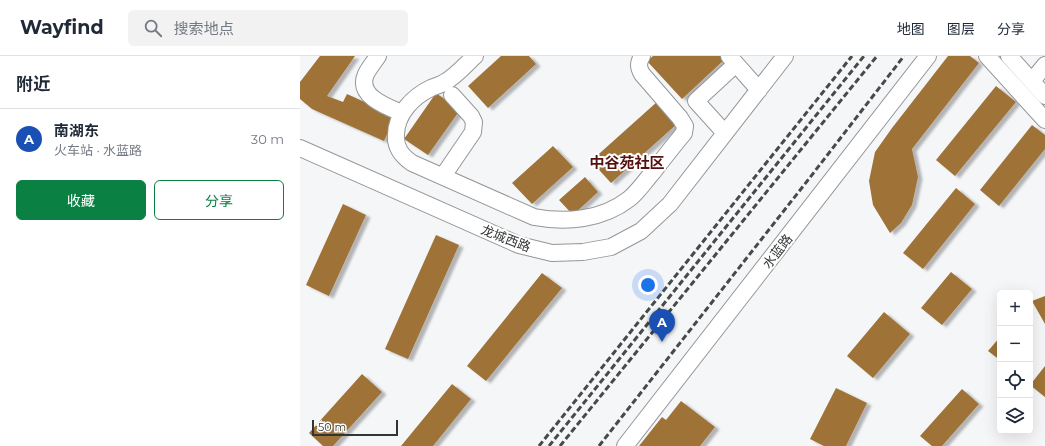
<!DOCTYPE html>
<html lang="zh">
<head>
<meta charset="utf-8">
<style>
  :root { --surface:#fff; --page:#f2f2f3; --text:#1f2937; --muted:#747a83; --line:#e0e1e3; --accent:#0b8043 }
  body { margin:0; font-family:Montserrat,"Noto Sans SC",sans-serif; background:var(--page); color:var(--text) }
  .controls { position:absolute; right:12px; bottom:12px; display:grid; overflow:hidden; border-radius:6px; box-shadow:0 4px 16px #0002 }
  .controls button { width:36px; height:36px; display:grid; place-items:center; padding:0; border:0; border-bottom:1px solid var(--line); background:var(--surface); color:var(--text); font:20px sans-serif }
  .scale { position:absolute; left:12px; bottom:10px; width:86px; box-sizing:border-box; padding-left:4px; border:2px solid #333434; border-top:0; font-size:11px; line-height:14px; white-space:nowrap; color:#333434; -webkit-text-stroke:3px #fff; paint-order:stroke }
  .you { position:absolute; left:348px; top:229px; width:14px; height:14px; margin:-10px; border:3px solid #fff; border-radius:50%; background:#1a73e8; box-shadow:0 0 0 6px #1a73e833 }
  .badge { display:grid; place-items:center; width:26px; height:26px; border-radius:50%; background:var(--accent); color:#fff; font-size:13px; font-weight:700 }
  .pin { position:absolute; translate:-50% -33px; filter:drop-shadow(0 1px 2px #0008) }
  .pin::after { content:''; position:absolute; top:21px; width:14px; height:12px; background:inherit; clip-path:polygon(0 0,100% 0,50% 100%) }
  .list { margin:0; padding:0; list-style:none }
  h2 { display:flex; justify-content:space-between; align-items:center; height:52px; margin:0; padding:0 16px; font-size:17px }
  h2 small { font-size:13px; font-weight:400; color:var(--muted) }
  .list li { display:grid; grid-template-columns:26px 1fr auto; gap:12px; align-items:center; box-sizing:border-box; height:60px; padding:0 16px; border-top:1px solid var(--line) }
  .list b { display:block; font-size:15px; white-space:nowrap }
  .list p { margin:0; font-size:13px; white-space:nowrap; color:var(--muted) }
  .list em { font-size:13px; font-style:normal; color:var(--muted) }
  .actions { display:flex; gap:8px; padding:12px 16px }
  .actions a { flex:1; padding:9px 0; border:1px solid var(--accent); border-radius:6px; text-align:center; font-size:14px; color:var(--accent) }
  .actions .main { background:var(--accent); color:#fff }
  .icon { flex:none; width:22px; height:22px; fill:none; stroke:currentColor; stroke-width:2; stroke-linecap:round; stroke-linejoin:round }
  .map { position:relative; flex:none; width:745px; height:390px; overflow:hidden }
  header { display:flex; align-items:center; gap:24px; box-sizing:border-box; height:56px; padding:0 20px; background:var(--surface); border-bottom:1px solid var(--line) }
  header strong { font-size:19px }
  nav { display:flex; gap:22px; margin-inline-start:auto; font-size:14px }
  .search { width:280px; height:36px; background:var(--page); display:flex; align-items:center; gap:10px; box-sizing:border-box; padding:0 14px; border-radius:6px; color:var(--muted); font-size:15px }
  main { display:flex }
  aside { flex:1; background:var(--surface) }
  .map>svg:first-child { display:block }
</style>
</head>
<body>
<header>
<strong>Wayfind</strong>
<div class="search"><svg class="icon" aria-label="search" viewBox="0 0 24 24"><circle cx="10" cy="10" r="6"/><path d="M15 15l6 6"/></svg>搜索地点</div>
<nav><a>地图</a><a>图层</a><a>分享</a></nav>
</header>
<main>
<aside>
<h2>附近<small></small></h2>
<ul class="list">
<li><span class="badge" style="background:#1a4fb4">A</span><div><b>南湖东</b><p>火车站 · 水蓝路</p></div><em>30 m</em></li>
</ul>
<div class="actions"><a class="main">收藏</a><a>分享</a></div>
</aside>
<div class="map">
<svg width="745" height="390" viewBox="0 0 745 390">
  <defs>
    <filter id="shadow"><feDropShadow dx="4.5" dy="2.5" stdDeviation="1" flood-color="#0004"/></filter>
  </defs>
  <rect width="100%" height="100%" fill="#f5f6f8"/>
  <path fill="#9f7337" filter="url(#shadow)" d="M20,0H55L27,40L43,46L47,38L95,60L84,85L12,53L0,43V26Z
    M201,0H229L236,8L188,52L168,30Z
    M353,0H423L425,3L382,43L347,5Z
    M648,0H670L679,7L612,93L618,121L612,149L601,167L590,177L573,149L569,125L575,96L592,72Z
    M696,30L716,46L655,120L636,104Z
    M136,37L160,54L128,99L104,83Z
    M358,45L378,67L311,127L291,105Z
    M732,69L745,79V93L699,150L680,134Z
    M253,90L273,111L232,148L212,127Z
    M285,121L298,136L273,159L259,144Z
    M656,132L675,148L623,213L603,197Z
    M43,148L66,159L29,240L6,229Z
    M136,179L159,189L108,303L85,293Z
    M651,216L672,233L642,269L621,252Z
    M242,217L262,232L186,325L167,310Z
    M745,240V268L732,245Z
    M584,256L610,278L573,322L547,300Z
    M700,281V304L688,295Z
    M745,310V341L730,329Z
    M62,318L82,336L33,390H23L9,377Z
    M152,328L171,343L133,390H101Z
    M536,332L567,347L546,390H524L510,383Z
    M662,333L679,348L642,390H632L620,380Z
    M381,345L415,371L400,390H339L362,361L366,364Z"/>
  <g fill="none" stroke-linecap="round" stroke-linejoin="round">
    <g stroke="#959698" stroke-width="18">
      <path id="minor" d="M78,0C74,6 69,12 66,18C56,40 87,51 102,57
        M175,0C166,8 155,21 145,26C141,29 135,30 131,32C112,41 96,59 96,79C95,92 102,100 112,107L234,161C266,167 302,164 329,143C338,136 345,125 353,116C363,103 373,90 384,77L385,70L380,62L342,18C338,11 338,7 342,0
        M429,0L459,34
        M687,0L745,64
        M709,0L745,40
        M732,25L745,9
        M424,76L396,45L436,8
        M0,92L219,189L252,197L283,196L311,191L341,175L370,148L485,0
        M143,120L173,76L174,66L171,60L152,39
        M325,390L628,0"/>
    </g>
    <use href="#minor" stroke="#fff" stroke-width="16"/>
    <path stroke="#484949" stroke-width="3" stroke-dasharray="6 3" stroke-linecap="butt" d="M239,390L552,0
      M249,390L564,0
      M260,390L577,0
      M299,390L508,124L604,0"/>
  </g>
  <g text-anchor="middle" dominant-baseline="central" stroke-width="4" stroke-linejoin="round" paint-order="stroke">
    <g font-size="13" fill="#333434" stroke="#fff">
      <text transform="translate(206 182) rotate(21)">龙城西路</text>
      <text transform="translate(477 195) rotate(-52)">水蓝路</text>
    </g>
    <g font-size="15" font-weight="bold" fill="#55110e" stroke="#fff">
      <text x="327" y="106">中谷苑社区</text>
    </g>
  </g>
</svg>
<div class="controls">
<button>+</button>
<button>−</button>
<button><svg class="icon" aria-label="locate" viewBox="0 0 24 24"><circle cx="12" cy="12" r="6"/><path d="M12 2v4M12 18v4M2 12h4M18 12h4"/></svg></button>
<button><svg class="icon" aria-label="layers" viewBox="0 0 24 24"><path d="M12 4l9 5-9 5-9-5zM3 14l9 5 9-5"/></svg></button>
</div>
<div class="scale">50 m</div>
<div class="you"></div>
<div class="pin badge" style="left:362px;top:286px;background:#1a4fb4">A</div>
</div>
</main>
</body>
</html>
